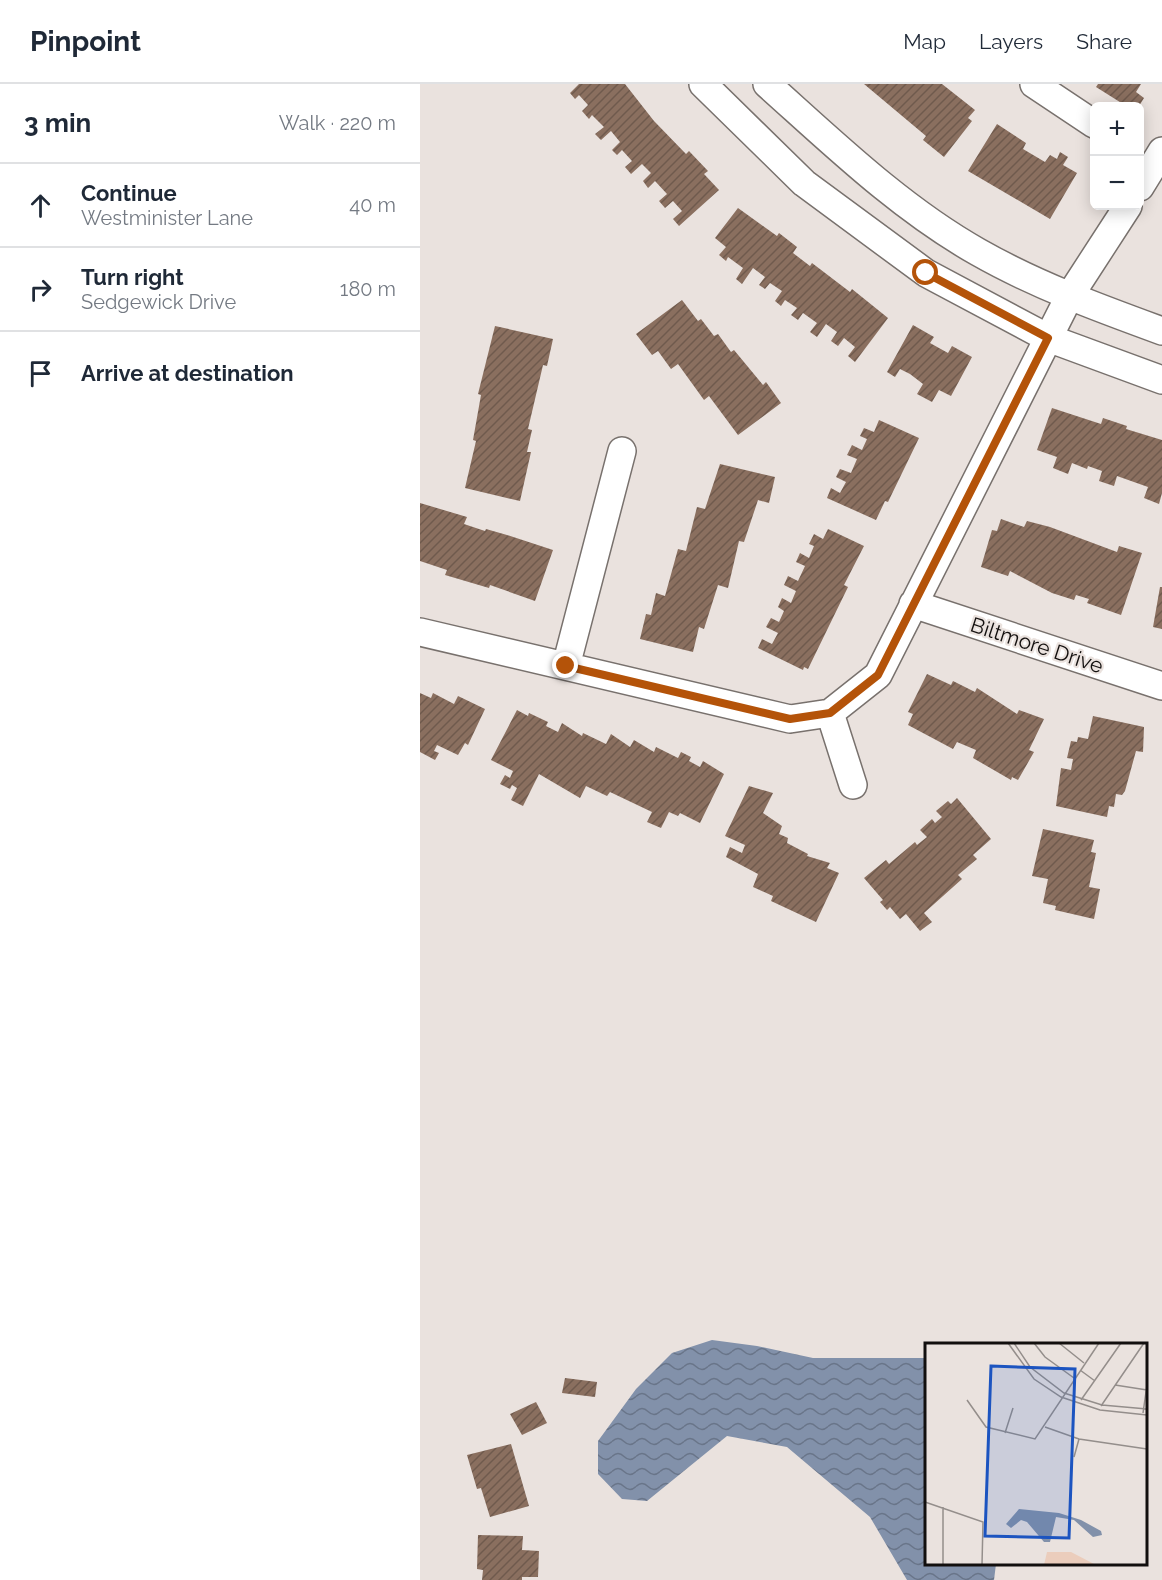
<!DOCTYPE html>
<html lang="en">
<head>
<meta charset="utf-8">
<style>
  :root { --surface:#fff; --page:#f2f2f3; --text:#1f2937; --muted:#747a83; --line:#e0e1e3 }
  body { margin:0; font-family:Raleway,sans-serif; background:var(--page); color:var(--text) }
  .controls { position:absolute; right:18px; top:18px; display:grid; overflow:hidden; border-radius:9px; box-shadow:0 3px 15px #0003 }
  .controls button { width:54px; height:54px; display:grid; place-items:center; padding:0; border:0; border-bottom:2px solid var(--line); background:var(--surface); color:var(--text); font:30px sans-serif }
  .stop { position:absolute; width:18px; height:18px; margin:-14px; border:4px solid #b45309; border-radius:50%; background:#fff }
  .stop.end { background:#b45309; border-color:#fff; box-shadow:0 2px 6px #0008 }
  .list { margin:0; padding:0; list-style:none }
  h2 { display:flex; justify-content:space-between; align-items:center; height:78px; margin:0; padding:0 24px; font-size:26px }
  h2 small { font-size:20px; font-weight:400; color:var(--muted) }
  .list li { display:grid; grid-template-columns:39px 1fr auto; gap:18px; align-items:center; box-sizing:border-box; height:84px; padding:0 24px; border-top:2px solid var(--line) }
  .list b { display:block; font-size:22px; white-space:nowrap }
  .list p { margin:0; font-size:20px; white-space:nowrap; color:var(--muted) }
  .list em { font-size:20px; font-style:normal; color:var(--muted) }
  .icon { flex:none; width:33px; height:33px; fill:none; stroke:currentColor; stroke-width:2; stroke-linecap:round; stroke-linejoin:round }
  .map { position:relative; flex:none; width:742px; height:1496px; overflow:hidden }
  header { display:flex; align-items:center; gap:36px; box-sizing:border-box; height:84px; padding:0 30px; background:var(--surface); border-bottom:2px solid var(--line) }
  header strong { font-size:28px }
  nav { display:flex; gap:33px; margin-inline-start:auto; font-size:21px }
  main { display:flex }
  aside { flex:1; background:var(--surface) }
  .map>svg:first-child { display:block }
</style>
</head>
<body>
<header>
<strong>Pinpoint</strong>
<nav><a>Map</a><a>Layers</a><a>Share</a></nav>
</header>
<main>
<aside>
<h2>3 min<small>Walk · 220 m</small></h2>
<ul class="list">
<li><svg class="icon" aria-label="ahead" viewBox="0 0 24 24"><path d="M12 20V5M6 11l6-6 6 6"/></svg><div><b>Continue</b><p>Westminister Lane</p></div><em>40 m</em></li>
<li><svg class="icon" aria-label="right" viewBox="0 0 24 24"><path d="M7 20v-9h11M14 6l5 5-5 5"/></svg><div><b>Turn right</b><p>Sedgewick Drive</p></div><em>180 m</em></li>
<li><svg class="icon" aria-label="arrive" viewBox="0 0 24 24"><path d="M6 21V4h12l-3 4 3 4H6"/></svg><div><b>Arrive at destination</b></div></li>
</ul>
</aside>
<div class="map">
<svg width="742" height="1496" viewBox="0 0 742 1496">
  <defs>
    <pattern id="water-waves" width="16" height="10" patternUnits="userSpaceOnUse" patternTransform="scale(1.5)"><rect width="16" height="10" fill="#8291aa"/><path d="M0 5q4-4 8 0t8 0" fill="none" stroke="#697589"/></pattern>
    <pattern id="building-hatch" width="6" height="6" patternUnits="userSpaceOnUse" patternTransform="scale(1.5)"><rect width="6" height="6" fill="#8a6f5f"/><path d="M-1 1l2-2M0 6l6-6M5 7l2-2" fill="none" stroke="#6f5a4d"/></pattern>
  </defs>
  <rect width="100%" height="100%" fill="#eae2de"/>
  <path fill="url(#water-waves)" d="M292,1256L337,1262L393,1274H506V1480H576L574,1496H487L450,1433L367,1363L307,1352L227,1417L202,1415L178,1390V1357L216,1305L252,1269Z"/>
  <path fill="url(#building-hatch)" d="M159,0H205L234,37L266,70L269,67L288,87L284,90L299,106L259,142L253,135L262,127L253,117L245,124L239,117L247,110L235,97L228,104L223,97L231,89L222,80L211,90L205,83L212,77L202,66L197,71L192,66L200,58L191,47L181,56L175,50L184,43L172,31L169,35L162,27L168,21L159,11L155,15L150,9Z
    M444,0H522L555,26L548,34L552,37L524,73L503,56L506,52Z
    M678,0H721L716,8L724,14L719,22H702L703,20L676,3Z
    M577,40L606,59L603,65L625,78L630,71L637,75L640,68L648,73L643,81L657,89L630,135L548,87Z
    M318,124L357,152L359,149L377,163L373,169L390,182L392,179L430,208L432,205L468,234L435,278L428,272L435,263L424,254L418,262L411,257L417,248L406,240L397,253L390,248L397,239L383,229L378,236L371,231L377,224L365,216L361,222L355,217L362,207L350,199L345,205L339,201L345,193L333,184L322,200L316,195L323,184L308,173L306,177L299,171L306,163L295,154Z
    M262,216L278,237L281,235L294,252L298,250L311,268L314,266L343,301L346,298L361,319L318,351L289,312L284,316L258,280L251,285L238,267L232,271L216,250Z
    M493,241L514,253L510,259L528,269L532,262L552,273L531,312L519,306L512,318L497,310L503,300L490,290L480,285L475,293L467,288Z
    M75,242L133,255L127,282L123,281L108,345L112,346L107,368H111L100,417L45,404L56,357L53,356L61,311L58,310Z
    M632,324L681,340L683,334L707,342L706,345L742,356V409L739,420L724,414L728,403L697,392L694,402L679,397L682,387L668,382L667,385L652,379L648,390L633,384L637,373L617,366Z
    M459,336L499,354L468,418L465,417L456,436L407,414L411,404L420,409L426,398L416,393L420,385L431,389L437,375L427,371L432,361L442,366L447,355L440,352L444,344L454,348Z
    M300,380L355,393L349,419L338,416L324,458L319,457L308,504L298,501L284,545L279,543L273,568L220,555L226,530L231,531L236,509L245,512L258,465L266,467L277,423L285,425Z
    M0,419L47,433L44,440L65,447L66,445L87,451L133,466L115,517L70,501L69,504L25,491L27,486L0,477Z
    M581,435L604,443L607,437L630,443L697,468L699,462L722,469L701,531L667,519L669,515L656,511L654,516L632,509L590,487L588,492L561,483L572,446L577,447Z
    M408,445L444,462L424,501L428,503L388,585L384,583L383,586L338,564L342,555L352,560L358,549L346,543L351,534L359,538L364,527L358,523L362,514L371,519L376,507L364,501L368,492L378,497L385,482L376,478L380,469L389,474L394,462L389,460L394,450L403,455Z
    M740,503H742V545L733,543Z
    M507,590L531,601L533,597L555,608L557,604L597,630L599,626L624,635L609,666L614,668L598,696L592,693L591,696L553,674L556,666L537,658L533,665L488,641L493,630L488,628Z
    M0,609L11,614L13,609L34,620L38,612L65,625L48,661L45,659L38,671L17,661L14,667L19,669L15,676L0,668Z
    M97,626L108,632L109,629L128,638L126,642L138,648L142,639L162,652L163,649L186,660L191,650L210,663L214,656L234,668L236,663L258,674L261,668L271,673L269,677L280,683L283,677L304,690L280,739L260,729L258,732L249,728L241,744L227,738L232,728L190,708L187,712L166,702L160,714L119,690L103,722L91,716L97,704L92,701L90,705L80,700L85,691L90,694L93,687L71,676Z
    M673,632L724,643L723,668L716,667L705,707L702,711L696,710L694,723L689,722L687,733L636,722L641,684L651,686L653,675L647,674L651,657L657,658L658,653L668,655Z
    M329,702L353,709L343,729L362,742L359,750L368,754L367,759L388,770L387,772L410,779L407,784L419,789L396,838L351,817L353,812L333,803L338,790L306,773L310,763L322,769L325,761L305,752Z
    M537,714L571,755L553,771L557,775L538,791L542,795L504,829L512,838L500,847L486,830L480,835L470,823L467,826L460,818L463,816L444,794L466,776L469,780L495,758L497,761L507,753L500,746L512,735L515,739L522,733L516,727L528,717L531,720Z
    M623,745L674,756L671,768L676,769L669,803L680,805L674,835L635,826L636,822L623,819L628,795L612,792Z
    M145,1294L177,1298L175,1313L142,1309Z
    M116,1318L127,1339L102,1351L90,1330Z
    M91,1360L109,1422L70,1433L61,1404L57,1405L47,1371Z
    M58,1451L103,1452L102,1466L119,1467L118,1493H102V1496H62L63,1486L57,1485Z"/>
  <g fill="none" stroke-linecap="round" stroke-linejoin="round">
    <g stroke="#78716d" stroke-width="30">
      <path id="minor" d="M283,0L384,99L506,189L628,254L742,296
        M347,0C413,59 480,124 558,168C616,201 679,224 742,247
        M614,0L674,40
        M720,103L742,67
        M493,520L742,602
        M0,548L370,635L410,629L458,591L649,213L708,122
        M146,582L202,367
        M410,629L433,701"/>
    </g>
    <use href="#minor" stroke="#fff" stroke-width="27"/>
  </g>
  <g fill="none" stroke-linecap="round" stroke-linejoin="round">
    <path stroke="#b45309" stroke-width="8" d="M146,582L370,635L410,629L458,591L628,254L506,189"/>
  </g>
  <g text-anchor="middle" dominant-baseline="central" stroke-width="4.5" stroke-linejoin="round" paint-order="stroke">
    <g font-size="21" fill="#120f0e" stroke="#eae2de">
      <text transform="translate(617 561) rotate(18)">Biltmore Drive</text>
    </g>
  </g>
  <g transform="translate(505 1259)">
    <rect width="222" height="222" fill="#eae2de"/>
    <path d="M122,209H146L171,222H119Z" fill="#ebcdbc"/>
    <path d="M94,166L134,170L156,177L176,188L177,192L168,194L149,177L131,174L125,199H119L102,179L96,177L86,185L81,181Z" fill="#8291aa"/>
    <path fill="none" stroke="#948e8b" stroke-width="1.5" d="M83,0L109,36L136,54L175,67L222,72M89,0L105,24L139,50L177,62L222,66M109,0L120,14L149,35M134,0L159,20M155,27L170,38M190,42L222,47M42,57L61,84L110,96L174,0M156,57L196,0M176,63L219,0M218,70L222,42M120,84L154,96L222,106M80,90L88,65M149,114L154,96M0,159L58,179L57,222M18,164V222"/>
    <path fill="#1c54c0" fill-opacity="0.15" stroke="#1c54c0" stroke-width="3" d="M66,23L150,26L144,195L60,193Z"/>
    <rect width="222" height="222" fill="none" stroke="#120f0e" stroke-width="3"/>
  </g>
</svg>
<div class="controls">
<button>+</button>
<button>−</button>
</div>
<div class="stop" style="left:506px;top:189px"></div>
<div class="stop end" style="left:146px;top:582px"></div>
</div>
</main>
</body>
</html>
